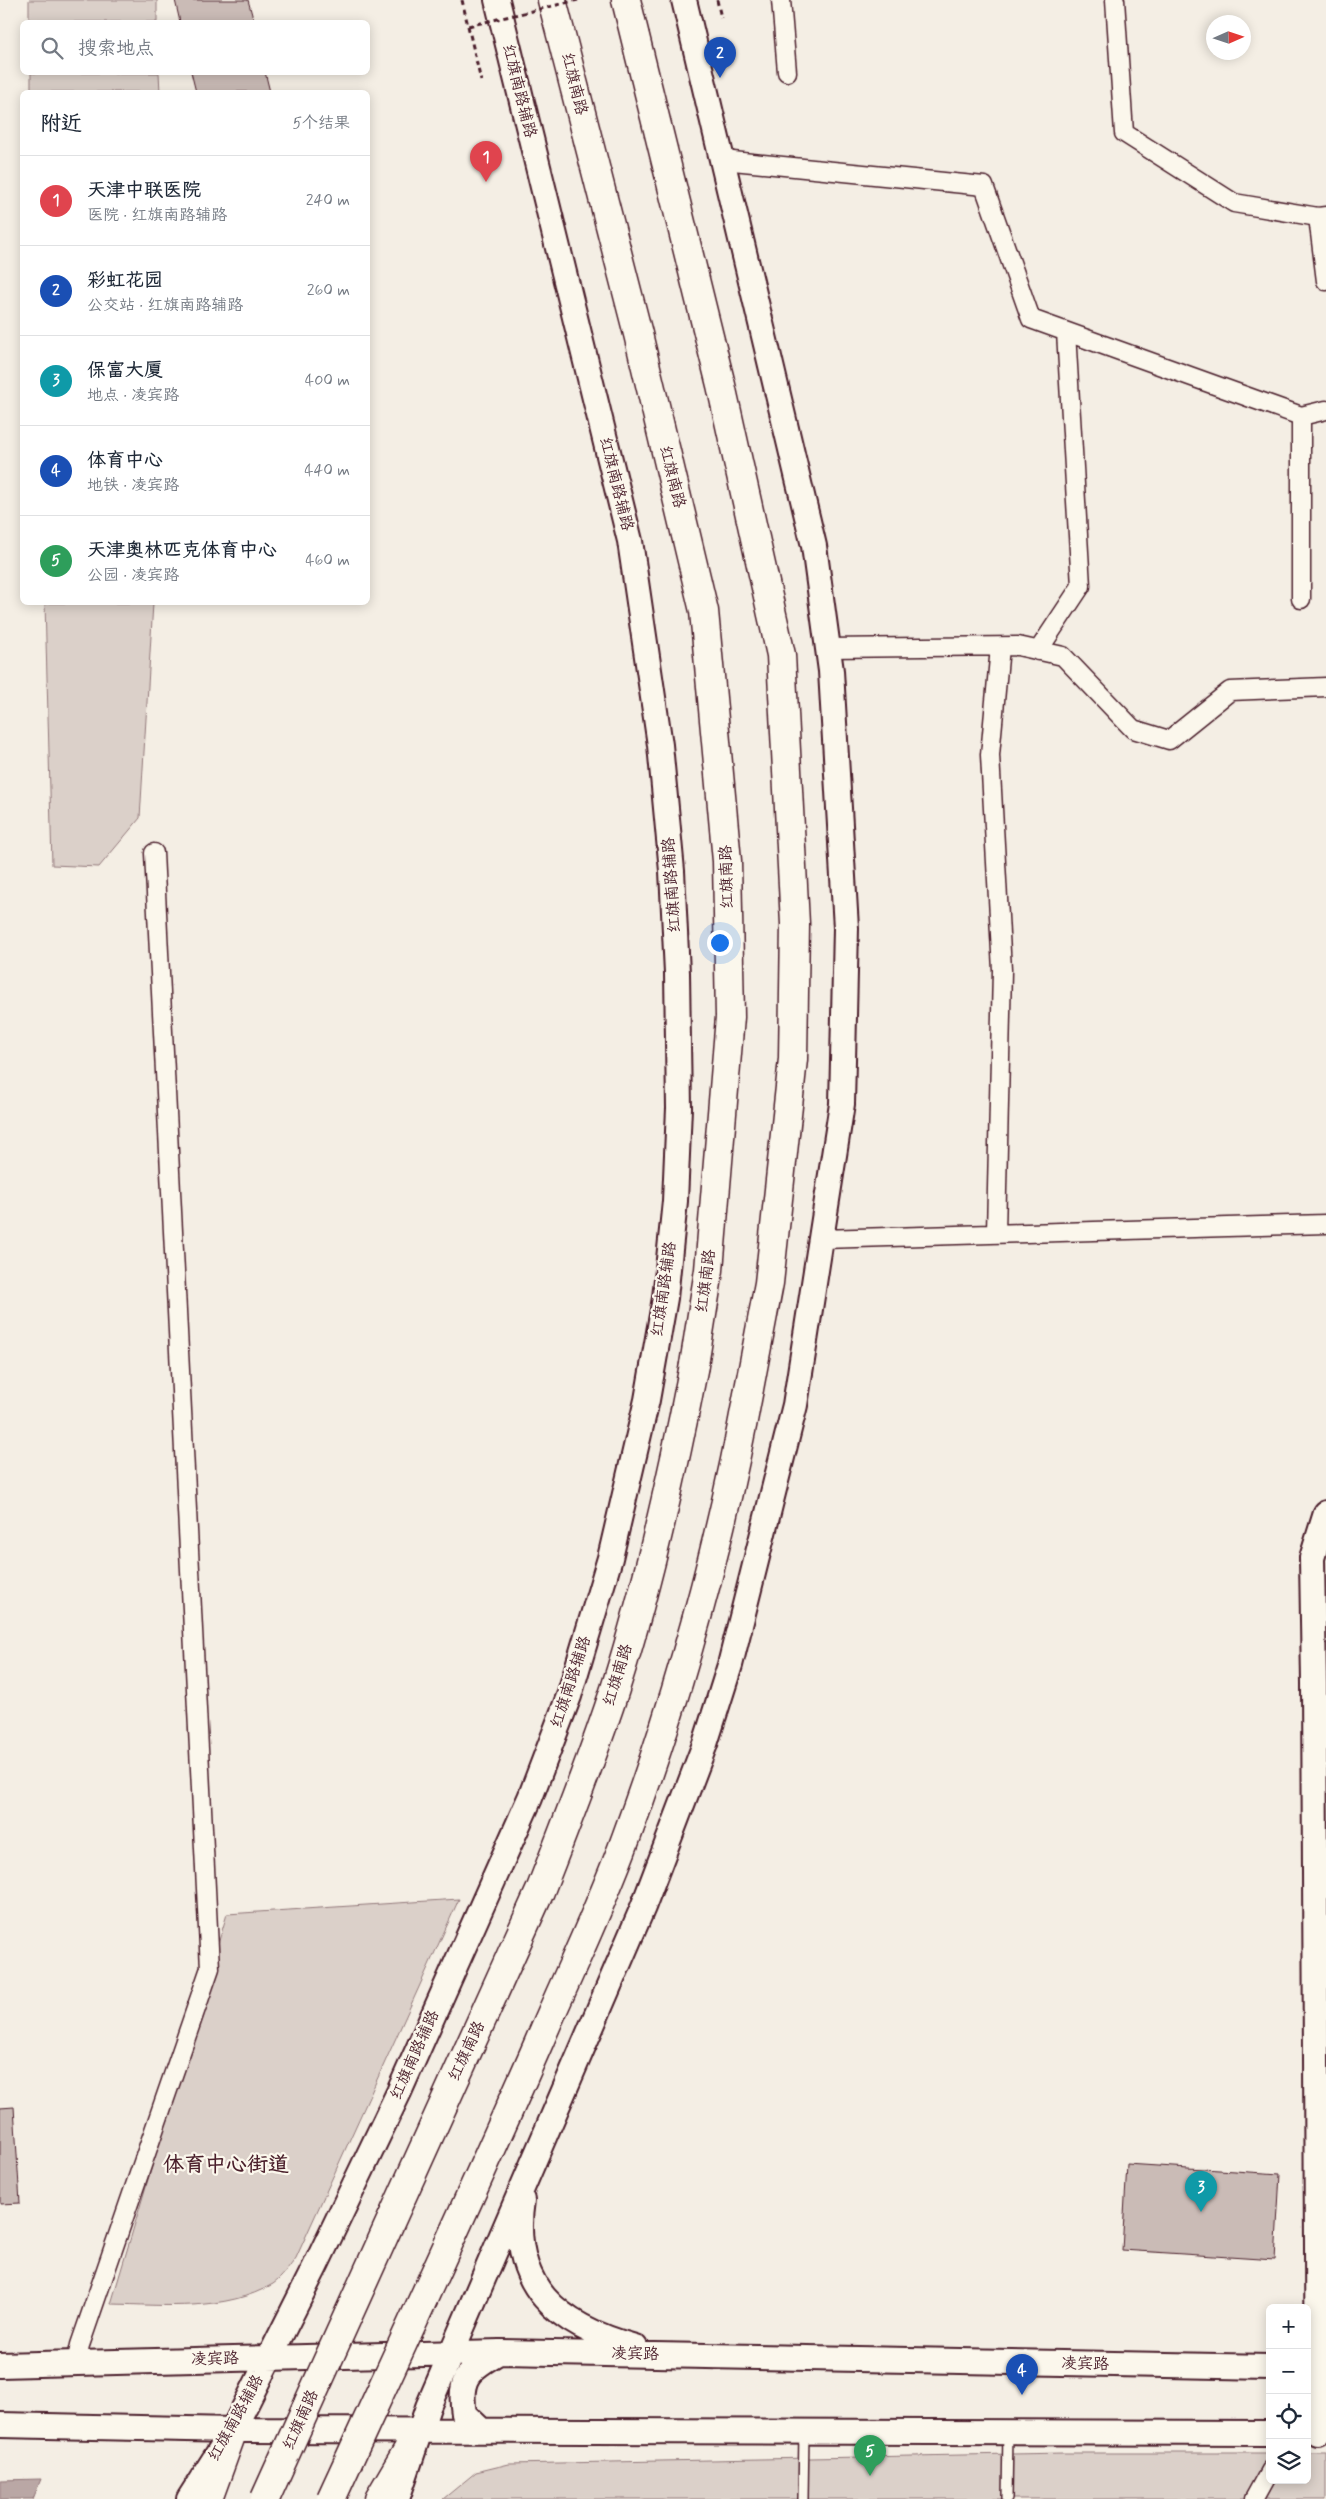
<!DOCTYPE html>
<html lang="zh">
<head>
<meta charset="utf-8">
<style>
  :root { --surface:#fff; --page:#f6f6f7; --text:#1f2937; --muted:#747a83; --line:#e0e1e3; --accent:#1a73e8 }
  body { margin:0; font-family:Mynerve,"LXGW WenKai TC",sans-serif; background:var(--page); color:var(--text) }
  .controls { position:absolute; right:15px; bottom:15px; display:grid; overflow:hidden; border-radius:8px; box-shadow:0 2px 12px #0003 }
  .controls button { width:45px; height:45px; display:grid; place-items:center; padding:0; border:0; border-bottom:1px solid var(--line); background:var(--surface); color:var(--text); font:25px sans-serif }
  .compass { position:absolute; left:1206px; top:15px; width:45px; height:45px; border-radius:50%; background:var(--surface); box-shadow:0 2px 12px #0003; rotate:87deg }
  .you { position:absolute; left:719px; top:942px; width:18px; height:18px; margin:-12px; border:4px solid #fff; border-radius:50%; background:#1a73e8; box-shadow:0 0 0 8px #1a73e833 }
  .badge { display:grid; place-items:center; width:32px; height:32px; border-radius:50%; background:var(--accent); color:#fff; font-size:16px; font-weight:700 }
  .pin { position:absolute; translate:-50% -41px; filter:drop-shadow(0 1px 2px #0008) }
  .pin::after { content:''; position:absolute; top:26px; width:18px; height:15px; background:inherit; clip-path:polygon(0 0,100% 0,50% 100%) }
  .list { margin:0; padding:0; list-style:none }
  h2 { display:flex; justify-content:space-between; align-items:center; height:65px; margin:0; padding:0 20px; font-size:21px }
  h2 small { font-size:16px; font-weight:400; color:var(--muted) }
  .list li { display:grid; grid-template-columns:32px 1fr auto; gap:15px; align-items:center; box-sizing:border-box; height:90px; padding:0 20px; border-top:1px solid var(--line) }
  .list b { display:block; font-size:19px; white-space:nowrap }
  .list p { margin:0; font-size:16px; white-space:nowrap; color:var(--muted) }
  .list em { font-size:16px; font-style:normal; color:var(--muted) }
  .icon { flex:none; width:28px; height:28px; fill:none; stroke:currentColor; stroke-width:2; stroke-linecap:round; stroke-linejoin:round }
  .map { position:relative; flex:none; width:1326px; height:2499px; overflow:hidden }
  .search { position:absolute; background:var(--surface); box-shadow:0 2px 12px #0003; left:20px; top:20px; width:350px; height:55px; display:flex; align-items:center; gap:12px; box-sizing:border-box; padding:0 18px; border-radius:8px; color:var(--muted); font-size:19px }
  .panel { position:absolute; background:var(--surface); box-shadow:0 2px 12px #0003; left:20px; top:90px; width:350px; height:515px; border-radius:8px }
  .map>svg:first-child { display:block }
</style>
</head>
<body>
<div class="map">
<svg width="1326" height="2499" viewBox="0 0 1326 2499">
  <rect width="100%" height="100%" fill="#f4eee4"/>
  <filter id="ink" filterUnits="userSpaceOnUse"><feTurbulence type="fractalNoise" baseFrequency=".02" numOctaves="2"/><feDisplacementMap in="SourceGraphic" scale="10" xChannelSelector="R" yChannelSelector="G"/><feConvolveMatrix kernelMatrix="1 2 1 2 8 2 1 2 1" color-interpolation-filters="sRGB"/></filter>
  <g filter="url(#ink)">
    <path fill="#dbd0c9" stroke="#92787a" d="M29,0H157V22H29Z
      M31,73H159L160,92H31Z
      M45,603H153L140,818L99,867L52,865Z
      M459,1899L296,2258C290,2266 282,2278 273,2284C225,2312 164,2305 111,2304L227,1914Z
      M1063,2453H1270V2480H1307V2453H1326V2499H443L476,2472L509,2464Z"/>
    <path fill="#baa7a5" stroke="#8d7174" d="M41,2479L33,2499H0V2480Z"/>
    <path fill="#cabbb6" stroke="#4a1f2b" d="M175,0H248L254,22H180Z
      M191,72H265L270,92H196Z
      M14,2107L20,2203L0,2204V2108Z
      M1127,2164L1280,2174L1275,2260L1122,2250Z"/>
    <g fill="none" stroke-linecap="round" stroke-linejoin="round">
      <g stroke="#4a1f2b" stroke-width="12">
        <path id="lane" d="M803,2499L804,2432
          M1007,2499L1008,2432"/>
      </g>
      <g stroke="#4a1f2b" stroke-width="21">
        <path id="street" d="M781,0L787,72
          M1115,0L1124,133L1234,203L1318,217L1326,216
          M723,160L984,186L1031,319L1301,416L1326,410
          M1318,217L1326,281
          M1301,416V599
          M827,648L1018,646L1063,656L1133,729L1169,740L1230,691L1326,687
          M1038,651L1081,586L1066,332
          M996,1233L1002,970L990,755L1000,647
          M822,1239L1326,1224
          M76,2363L80,2345L210,1968L154,853
          M1254,2499L1270,2470"/>
      </g>
      <g stroke="#4a1f2b" stroke-width="28">
        <path id="secondary" d="M522,2200C509,2286 558,2326 635,2347
          M0,2365L500,2352L1270,2367
          M0,2425L233,2430L1270,2433
          M481,2430L464,2414C458,2377 469,2369 499,2352
          M1318,2433L1314,1683L1312,1558L1326,1513
          M189,2499L233,2430L315,2267L399,2092L530,1798L569,1696L610,1558L647,1400L665,1298L675,1201L679,1108L677,973L672,871L660,745L630,541L497,0
          M397,2499L428,2407L643,1907L705,1744L730,1665L795,1405L842,1104L846,928L831,671L814,546L684,0"/>
      </g>
      <g stroke="#4a1f2b" stroke-width="31">
        <path id="highway" d="M552,0L638,334L704,611L727,861L730,1017L709,1270L694,1365
          M626,0L721,385L781,655L795,924L793,1059L769,1283L749,1389
          M208,2499L233,2430
          M379,2499L420,2429"/>
      </g>
      <path stroke="#4a1f2b" stroke-width="3" stroke-dasharray="5 4" stroke-linecap="butt" d="M717,0L721,18
        M468,26L481,81"/>
      <use href="#lane" stroke="#fbf7ec" stroke-width="9"/>
      <use href="#street" stroke="#fbf7ec" stroke-width="18"/>
      <use href="#secondary" stroke="#fbf7ec" stroke-width="24"/>
      <use href="#highway" stroke="#fbf7ec" stroke-width="28"/>
      <g stroke="#4a1f2b" stroke-width="31" stroke-linecap="butt">
        <path id="highway-bridge" d="M265,2499L540,1891C566,1824 593,1757 615,1689C649,1583 673,1474 694,1365
          M331,2499C401,2347 472,2195 539,2042C568,1974 601,1907 626,1838C680,1692 721,1542 749,1389"/>
      </g>
      <path stroke="#4a1f2b" stroke-width="3" stroke-dasharray="5 4" stroke-linecap="butt" d="M462,0L468,26L578,0"/>
      <use href="#highway-bridge" stroke="#fbf7ec" stroke-width="28"/>
    </g>
  </g>
  <g text-anchor="middle" dominant-baseline="central" stroke-width="4.5" stroke-linejoin="round" paint-order="stroke">
    <g font-size="16" fill="#4a1f2b" stroke="#fbf7ec">
      <text transform="translate(574 84) rotate(76)">红旗南路</text>
      <text transform="translate(519 91) rotate(76)">红旗南路辅路</text>
      <text transform="translate(672 477) rotate(76)">红旗南路</text>
      <text transform="translate(616 484) rotate(76)">红旗南路辅路</text>
      <text transform="translate(727 877) rotate(-92)">红旗南路</text>
      <text transform="translate(672 885) rotate(-94)">红旗南路辅路</text>
      <text transform="translate(706 1281) rotate(-83)">红旗南路</text>
      <text transform="translate(664 1289) rotate(-82)">红旗南路辅路</text>
      <text transform="translate(618 1675) rotate(-73)">红旗南路</text>
      <text transform="translate(571 1682) rotate(-72)">红旗南路辅路</text>
      <text transform="translate(467 2051) rotate(-65)">红旗南路</text>
      <text transform="translate(415 2055) rotate(-66)">红旗南路辅路</text>
      <text transform="translate(635 2354) rotate(1)">凌宾路</text>
      <text transform="translate(215 2359) rotate(-1)">凌宾路</text>
      <text transform="translate(1085 2364) rotate(1)">凌宾路</text>
      <text transform="translate(236 2418) rotate(-61)">红旗南路辅路</text>
      <text transform="translate(301 2420) rotate(-66)">红旗南路</text>
    </g>
    <g font-size="21" font-weight="bold" fill="#4a1f2b" stroke="#fbf7ec">
      <text x="226" y="2165">体育中心街道</text>
    </g>
  </g>
</svg>
<div class="controls">
<button>+</button>
<button>−</button>
<button><svg class="icon" aria-label="locate" viewBox="0 0 24 24"><circle cx="12" cy="12" r="6"/><path d="M12 2v4M12 18v4M2 12h4M18 12h4"/></svg></button>
<button><svg class="icon" aria-label="layers" viewBox="0 0 24 24"><path d="M12 4l9 5-9 5-9-5zM3 14l9 5 9-5"/></svg></button>
</div>
<svg class="compass" viewBox="-18 -18 36 36"><path d="M0-13l5 13h-10z" fill="#e53935"/><path d="M0 13l5-13h-10z" fill="#747a83"/></svg>
<div class="you"></div>
<div class="pin badge" style="left:486px;top:182px;background:#e0444e">1</div>
<div class="pin badge" style="left:720px;top:78px;background:#1a4fb4">2</div>
<div class="pin badge" style="left:1201px;top:2212px;background:#0f9aa8">3</div>
<div class="pin badge" style="left:1022px;top:2395px;background:#1a4fb4">4</div>
<div class="pin badge" style="left:870px;top:2476px;background:#2e9e5b">5</div>
<div class="search"><svg class="icon" aria-label="search" viewBox="0 0 24 24"><circle cx="10" cy="10" r="6"/><path d="M15 15l6 6"/></svg>搜索地点</div>
<section class="panel">
<h2>附近<small>5个结果</small></h2>
<ul class="list">
<li><span class="badge" style="background:#e0444e">1</span><div><b>天津中联医院</b><p>医院 · 红旗南路辅路</p></div><em>240 m</em></li>
<li><span class="badge" style="background:#1a4fb4">2</span><div><b>彩虹花园</b><p>公交站 · 红旗南路辅路</p></div><em>260 m</em></li>
<li><span class="badge" style="background:#0f9aa8">3</span><div><b>保富大厦</b><p>地点 · 凌宾路</p></div><em>400 m</em></li>
<li><span class="badge" style="background:#1a4fb4">4</span><div><b>体育中心</b><p>地铁 · 凌宾路</p></div><em>440 m</em></li>
<li><span class="badge" style="background:#2e9e5b">5</span><div><b>天津奥林匹克体育中心</b><p>公园 · 凌宾路</p></div><em>460 m</em></li>
</ul>
</section>
</div>
</body>
</html>
